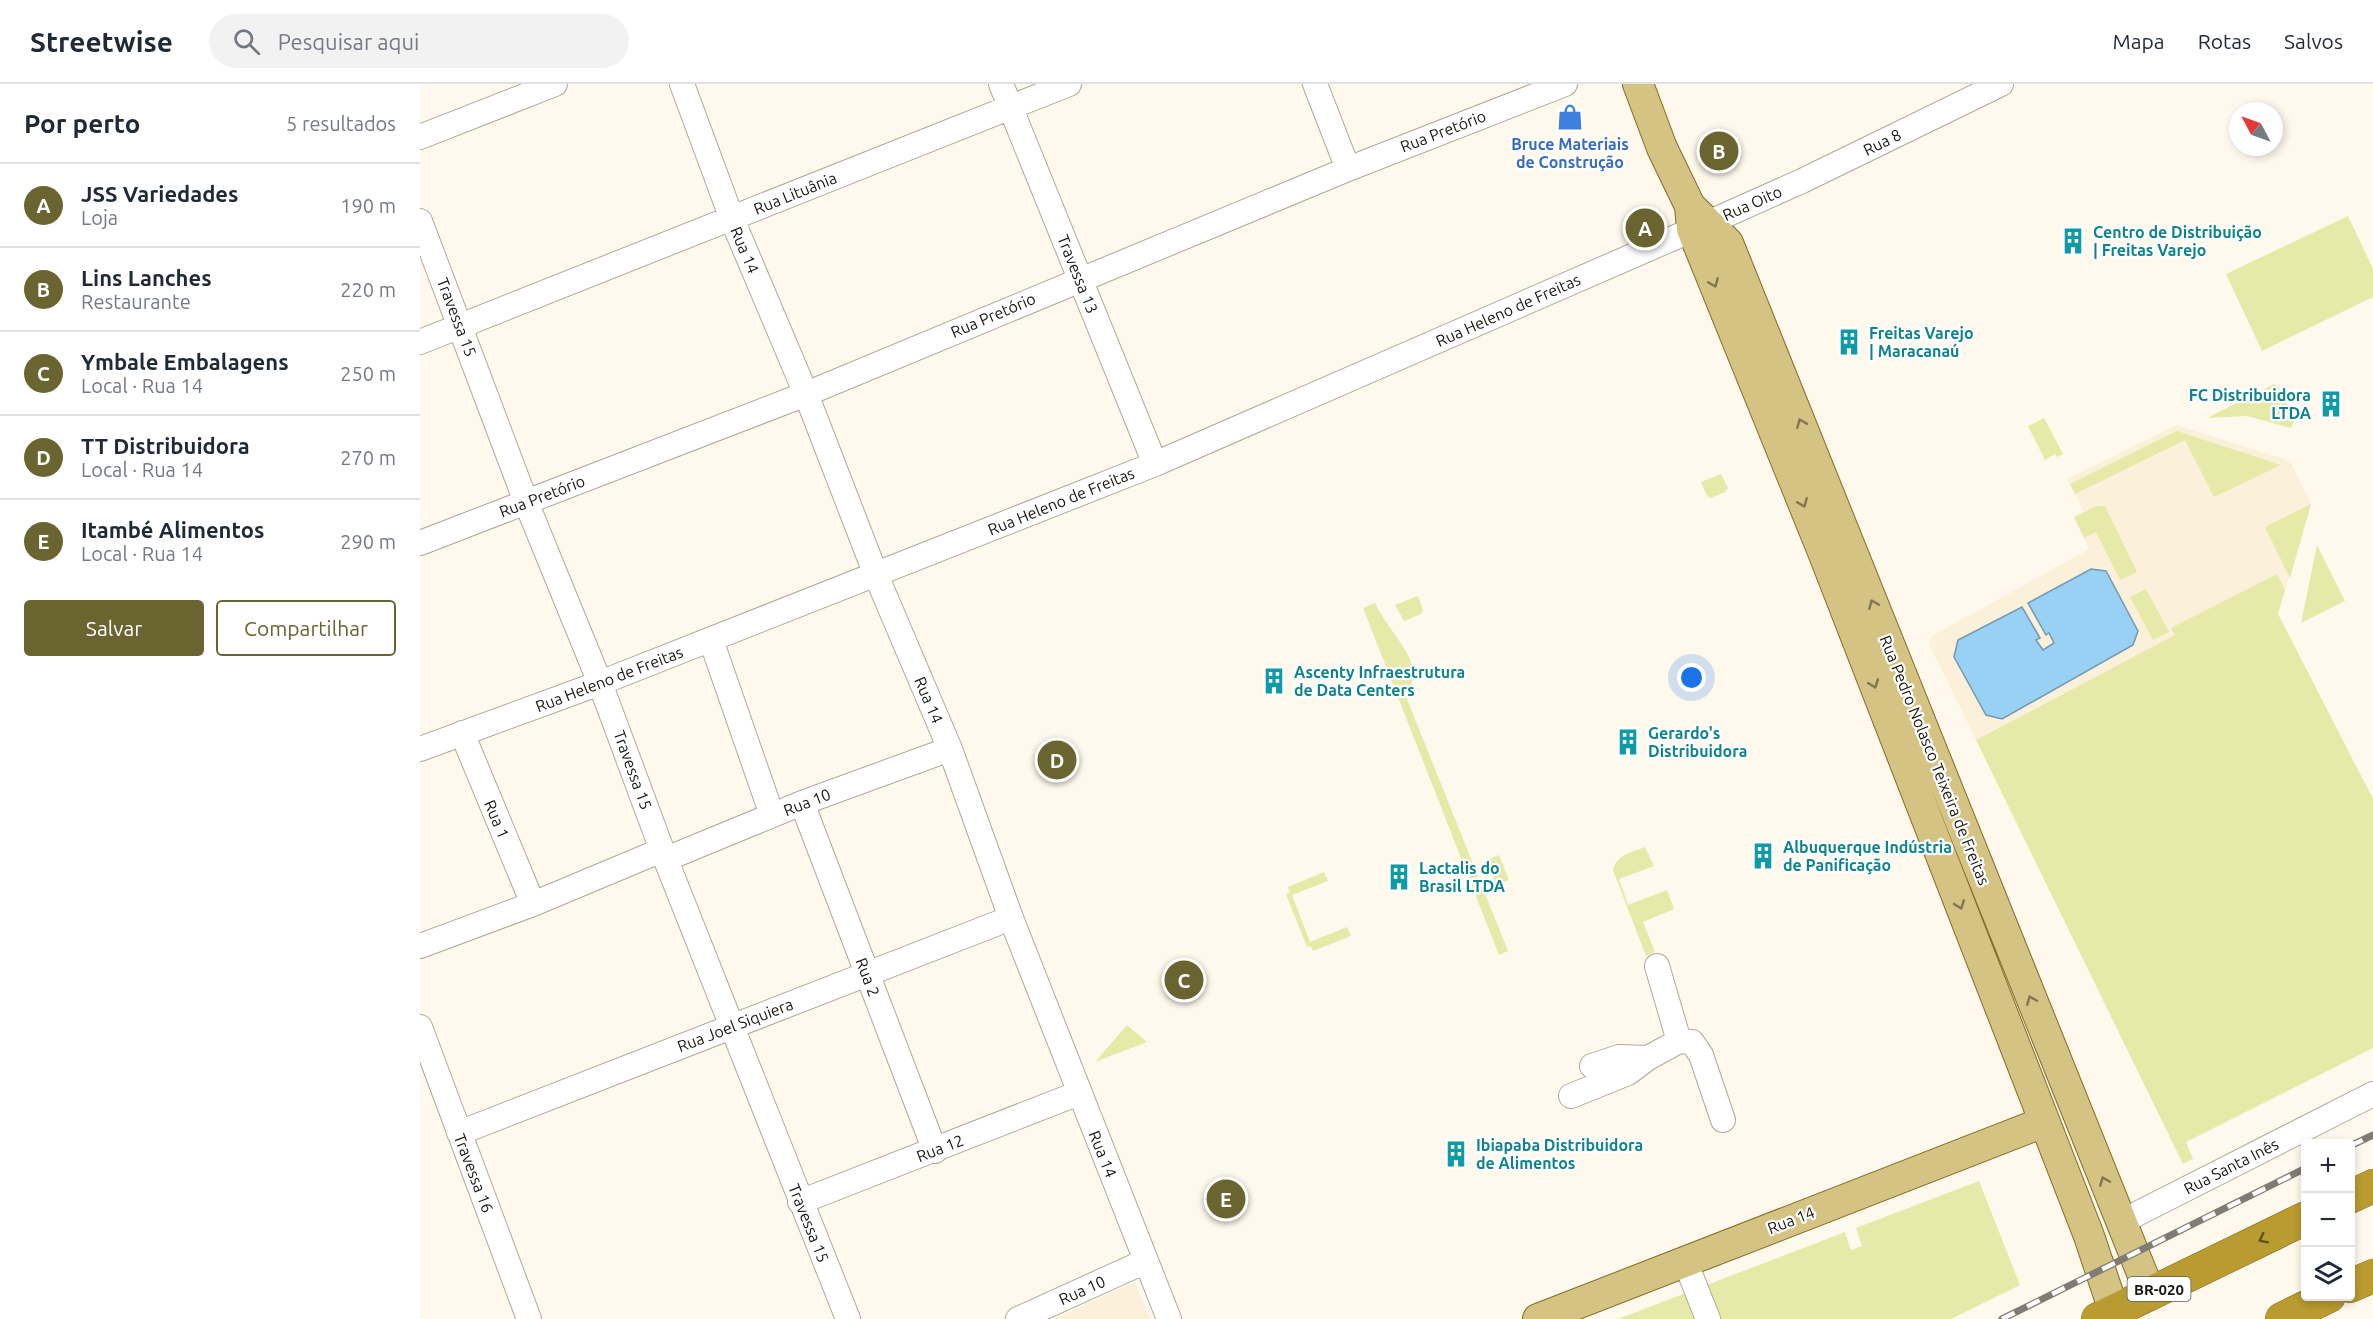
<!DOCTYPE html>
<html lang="pt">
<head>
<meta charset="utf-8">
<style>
  :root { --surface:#fff; --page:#f2f2f3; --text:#1f2937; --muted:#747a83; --line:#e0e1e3; --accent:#6a6431 }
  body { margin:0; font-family:Ubuntu,sans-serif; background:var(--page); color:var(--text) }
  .controls { position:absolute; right:18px; bottom:18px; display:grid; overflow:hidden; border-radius:6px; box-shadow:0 3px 9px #0003 }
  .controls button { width:54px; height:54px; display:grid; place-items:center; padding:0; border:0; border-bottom:2px solid var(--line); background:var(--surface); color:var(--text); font:30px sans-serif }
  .compass { position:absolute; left:1809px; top:18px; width:54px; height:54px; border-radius:50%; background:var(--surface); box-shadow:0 3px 9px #0003; rotate:311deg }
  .you { position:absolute; left:1272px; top:594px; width:21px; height:21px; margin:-15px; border:4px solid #fff; border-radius:50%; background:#1a73e8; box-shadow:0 0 0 9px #1a73e833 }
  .badge { display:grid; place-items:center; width:39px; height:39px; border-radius:50%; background:var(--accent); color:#fff; font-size:20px; font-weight:700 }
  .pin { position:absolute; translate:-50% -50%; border:3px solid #fff; box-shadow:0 2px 6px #0006 }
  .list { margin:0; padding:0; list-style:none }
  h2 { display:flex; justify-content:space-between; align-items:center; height:78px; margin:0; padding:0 24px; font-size:26px }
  h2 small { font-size:20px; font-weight:400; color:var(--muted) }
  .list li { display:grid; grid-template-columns:39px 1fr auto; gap:18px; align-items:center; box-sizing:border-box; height:84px; padding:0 24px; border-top:2px solid var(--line) }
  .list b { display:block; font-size:22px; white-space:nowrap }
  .list p { margin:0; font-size:20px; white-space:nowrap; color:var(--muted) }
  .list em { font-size:20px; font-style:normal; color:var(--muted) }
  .actions { display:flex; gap:12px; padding:18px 24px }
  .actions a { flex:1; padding:14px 0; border:2px solid var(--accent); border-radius:6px; text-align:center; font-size:21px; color:var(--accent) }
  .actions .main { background:var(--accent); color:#fff }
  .icon { flex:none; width:33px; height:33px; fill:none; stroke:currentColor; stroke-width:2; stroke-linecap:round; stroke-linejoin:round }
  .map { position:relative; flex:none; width:1953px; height:1235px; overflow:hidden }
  header { display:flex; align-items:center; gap:36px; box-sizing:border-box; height:84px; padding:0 30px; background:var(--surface); border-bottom:2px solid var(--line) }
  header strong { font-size:28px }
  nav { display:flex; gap:33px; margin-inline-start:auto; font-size:21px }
  .search { width:420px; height:54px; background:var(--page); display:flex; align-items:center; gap:15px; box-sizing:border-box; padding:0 21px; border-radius:33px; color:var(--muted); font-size:22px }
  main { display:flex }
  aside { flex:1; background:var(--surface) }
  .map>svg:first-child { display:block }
</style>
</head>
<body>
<header>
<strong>Streetwise</strong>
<div class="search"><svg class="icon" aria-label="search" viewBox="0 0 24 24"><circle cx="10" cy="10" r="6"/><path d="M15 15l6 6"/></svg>Pesquisar aqui</div>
<nav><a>Mapa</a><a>Rotas</a><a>Salvos</a></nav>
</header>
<main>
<aside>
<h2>Por perto<small>5 resultados</small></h2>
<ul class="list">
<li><span class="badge">A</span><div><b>JSS Variedades</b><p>Loja</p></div><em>190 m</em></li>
<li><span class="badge">B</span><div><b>Lins Lanches</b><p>Restaurante</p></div><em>220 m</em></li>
<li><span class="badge">C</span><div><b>Ymbale Embalagens</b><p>Local · Rua 14</p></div><em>250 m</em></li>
<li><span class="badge">D</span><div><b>TT Distribuidora</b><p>Local · Rua 14</p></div><em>270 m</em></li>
<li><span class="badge">E</span><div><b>Itambé Alimentos</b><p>Local · Rua 14</p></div><em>290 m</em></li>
</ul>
<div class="actions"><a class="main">Salvar</a><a>Compartilhar</a></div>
</aside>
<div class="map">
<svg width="1953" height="1235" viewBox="0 0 1953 1235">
  <rect width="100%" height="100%" fill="#fff9ed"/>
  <path fill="#fbf0da" d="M1756,341L1870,377L1891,420L1865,506L1857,490L1752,544L1756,551L1556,656L1509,560L1512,552L1669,465L1654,433L1664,428L1647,395Z
    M715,1198L730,1235H634L697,1206Z"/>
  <path fill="#e6e9a7" d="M1928,132L1953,185V213L1842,267L1806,190Z
    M1854,300L1858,303L1875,336L1871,344L1827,332L1787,334Z
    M1624,334L1643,370L1637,373L1635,370L1625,376L1608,342Z
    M1757,347L1861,381L1794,413L1765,356L1655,410L1650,400Z
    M1301,390L1308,404L1305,408L1291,414L1287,412L1281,398Z
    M1891,420L1870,494L1845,443Z
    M1677,422H1685L1717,488L1700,496L1676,448L1664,454L1654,433Z
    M1897,461L1925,517L1881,539Z
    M1857,490L1865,506L1858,530L1953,715V964L1766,1058L1773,1075L1763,1080L1556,656L1755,551L1751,544Z
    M1726,505L1749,548L1733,556L1710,513Z
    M998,512L1003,526L1001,530L984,537L975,521Z
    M955,519C964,540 992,567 993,587C994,596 989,606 987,615L1088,867L1079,871L943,524Z
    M1225,763L1234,782L1199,795L1208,821L1247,806L1254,825L1223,838L1235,868L1226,872L1193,786C1196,771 1213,768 1225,763Z
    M1079,771L1089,796L1076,801L1067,776Z
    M904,788L908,797L872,811L890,858L927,843L931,852L893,867L891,862L887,863L866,810L870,808L868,803Z
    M707,941L727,958L675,978Z
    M1559,1097L1600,1201L1531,1235H1198L1425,1148L1431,1166L1442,1162L1436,1144Z"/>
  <path fill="#99d1f5" stroke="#7299b1" stroke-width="1.5" d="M1671,485L1686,487L1718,547L1713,561L1582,635L1566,631L1534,573L1538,556L1602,523L1620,554L1616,556L1623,566L1634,559L1629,549L1626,551L1608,519Z"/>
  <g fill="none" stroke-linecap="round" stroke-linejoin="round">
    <g stroke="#afa89a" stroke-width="26">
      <path id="minor" d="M262,0L312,135L386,310L456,491L530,665L591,834L749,1235
        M581,0L735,380
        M895,0L928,85
        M0,53L135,0
        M0,137L106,418L180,599L242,766L428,1235
        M0,258L649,0
        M0,459L386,310L928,85L1145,0
        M291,556L352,731
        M42,649L113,820
        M0,665L180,599L735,380L1288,139L1382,97L1581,0
        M382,719L515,1067
        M246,775L382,719L530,665
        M0,862L113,820L242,766
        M1237,882L1259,957L1272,958L1281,971L1303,1036
        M0,943L109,1235
        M1172,982L1199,973L1228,974
        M1151,1012L1208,989L1228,974L1259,957
        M39,1049L591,834
        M380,1118L659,1009
        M1701,1138L1953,1010
        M1265,1177L1288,1235
        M598,1235L726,1177"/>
    </g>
    <g stroke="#816c25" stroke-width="32">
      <path id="major" d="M1218,0L1242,64L1270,122L1272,145L1403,468L1669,1152L1694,1227
        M1270,122L1308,159L1730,1209
        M1118,1235L1624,1038"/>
    </g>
    <g stroke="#816c25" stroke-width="34">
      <path id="highway" d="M1930,1113L1953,1102
        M1930,1202L1953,1192
        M1678,1235L1886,1134
        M1862,1235L1909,1212"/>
    </g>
    <use href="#minor" stroke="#fff" stroke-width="24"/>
    <use href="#major" stroke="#d5c383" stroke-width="30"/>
    <use href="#highway" stroke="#b99b30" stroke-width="33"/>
    <g stroke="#807c74" stroke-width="7">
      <path id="rail" d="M1930,1062L1953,1051
        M1582,1235L1886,1084"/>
    </g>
    <use href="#rail" stroke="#fff" stroke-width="4.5" stroke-dasharray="14" stroke-linecap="butt"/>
  </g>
  <defs><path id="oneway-chevron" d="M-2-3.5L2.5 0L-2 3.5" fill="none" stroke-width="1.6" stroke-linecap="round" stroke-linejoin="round" transform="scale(1.5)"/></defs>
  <g stroke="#807550">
    <use href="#oneway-chevron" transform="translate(1294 199) rotate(68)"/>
    <use href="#oneway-chevron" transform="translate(1381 339) rotate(-112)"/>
    <use href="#oneway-chevron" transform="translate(1383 419) rotate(68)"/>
    <use href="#oneway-chevron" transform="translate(1453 520) rotate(-112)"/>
    <use href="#oneway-chevron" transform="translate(1454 600) rotate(69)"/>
    <use href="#oneway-chevron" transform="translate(1540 821) rotate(69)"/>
    <use href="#oneway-chevron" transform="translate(1611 916) rotate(-112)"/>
    <use href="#oneway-chevron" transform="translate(1684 1097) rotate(-112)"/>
  </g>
  <use stroke="#60521f" href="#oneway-chevron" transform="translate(1843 1155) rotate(154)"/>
  <defs>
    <g id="shop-bare" transform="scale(2.07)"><path d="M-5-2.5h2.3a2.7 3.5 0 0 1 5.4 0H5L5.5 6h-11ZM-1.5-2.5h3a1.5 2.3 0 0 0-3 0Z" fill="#3f7fe0" stroke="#fff" stroke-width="2.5" paint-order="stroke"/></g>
    <g id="building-bare" transform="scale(2.07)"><path d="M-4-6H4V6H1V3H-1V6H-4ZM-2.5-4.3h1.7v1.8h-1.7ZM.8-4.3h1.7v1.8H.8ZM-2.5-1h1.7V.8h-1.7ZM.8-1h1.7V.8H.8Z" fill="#0f9aa8" stroke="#fff" stroke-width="2.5" paint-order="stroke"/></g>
  </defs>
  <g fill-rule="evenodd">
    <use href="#shop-bare" x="1150" y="33"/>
    <use href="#building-bare" x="1653" y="157"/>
    <use href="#building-bare" x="1429" y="258"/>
    <use href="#building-bare" x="1911" y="320"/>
    <use href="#building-bare" x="854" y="597"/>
    <use href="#building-bare" x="1208" y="658"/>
    <use href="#building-bare" x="1343" y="772"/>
    <use href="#building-bare" x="979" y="793"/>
    <use href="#building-bare" x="1036" y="1070"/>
  </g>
  <g text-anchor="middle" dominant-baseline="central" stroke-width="4.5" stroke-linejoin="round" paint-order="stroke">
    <rect fill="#fff" stroke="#5d5c58" stroke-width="1.5" x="1707.5" y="1193" width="63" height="24" rx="4.5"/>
    <g font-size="15" font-weight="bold" fill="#181611">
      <text x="1739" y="1205">BR-020</text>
    </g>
    <g font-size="16" fill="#181611" stroke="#fff">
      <text transform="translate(1023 47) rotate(-21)">Rua Pretório</text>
      <text transform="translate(1462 58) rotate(-26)">Rua 8</text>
      <text transform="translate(375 109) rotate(-22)">Rua Lituânia</text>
      <text transform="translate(1332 119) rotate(-24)">Rua Oito</text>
      <text transform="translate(325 166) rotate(67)">Rua 14</text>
      <text transform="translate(658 190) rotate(68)">Travessa 13</text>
      <text transform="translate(1088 226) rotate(-24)">Rua Heleno de Freitas</text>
      <text transform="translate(573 231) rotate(-23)">Rua Pretório</text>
      <text transform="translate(37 233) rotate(69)">Travessa 15</text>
      <text transform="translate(122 412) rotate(-21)">Rua Pretório</text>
      <text transform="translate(641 417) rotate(-22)">Rua Heleno de Freitas</text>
      <text transform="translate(189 595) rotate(-21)">Rua Heleno de Freitas</text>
      <text transform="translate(509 616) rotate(67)">Rua 14</text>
      <text transform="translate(1515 676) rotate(68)">Rua Pedro Nolasco Teixeira de Freitas</text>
      <text transform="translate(213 686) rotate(70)">Travessa 15</text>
      <text transform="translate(387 718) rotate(-21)">Rua 10</text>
      <text transform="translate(77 735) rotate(67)">Rua 1</text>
      <text transform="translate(448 893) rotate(69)">Rua 2</text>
      <text transform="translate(315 941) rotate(-21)">Rua Joel Siquiera</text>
      <text transform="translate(520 1064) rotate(-21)">Rua 12</text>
      <text transform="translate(683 1070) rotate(68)">Rua 14</text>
      <text transform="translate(1811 1082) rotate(-27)">Rua Santa Inês</text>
      <text transform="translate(54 1089) rotate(69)">Travessa 16</text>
      <text transform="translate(1371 1136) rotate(-21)">Rua 14</text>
      <text transform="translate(389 1139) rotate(68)">Travessa 15</text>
      <text transform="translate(662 1206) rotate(-24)">Rua 10</text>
    </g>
    <g font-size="16" font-weight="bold" fill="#366cbe" stroke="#fff">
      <text x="1150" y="60">Bruce Materiais<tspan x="1150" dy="18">de Construção</tspan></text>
    </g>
    <g font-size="16" font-weight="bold" fill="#0d838f" stroke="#fff" text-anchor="start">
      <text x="1673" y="148">Centro de Distribuição<tspan x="1673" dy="18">| Freitas Varejo</tspan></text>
      <text x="1449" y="249">Freitas Varejo<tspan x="1449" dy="18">| Maracanaú</tspan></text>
      <text x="1891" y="311" text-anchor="end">FC Distribuidora<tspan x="1891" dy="18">LTDA</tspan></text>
      <text x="874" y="588">Ascenty Infraestrutura<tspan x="874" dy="18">de Data Centers</tspan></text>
      <text x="1228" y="649">Gerardo's<tspan x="1228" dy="18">Distribuidora</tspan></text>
      <text x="1363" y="763">Albuquerque Indústria<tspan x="1363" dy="18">de Panificação</tspan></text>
      <text x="999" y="784">Lactalis do<tspan x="999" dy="18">Brasil LTDA</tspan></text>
      <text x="1056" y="1061">Ibiapaba Distribuidora<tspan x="1056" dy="18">de Alimentos</tspan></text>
    </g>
  </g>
</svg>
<div class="controls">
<button>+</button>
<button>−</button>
<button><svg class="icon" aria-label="layers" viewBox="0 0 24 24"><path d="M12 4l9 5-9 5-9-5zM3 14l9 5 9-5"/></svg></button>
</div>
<svg class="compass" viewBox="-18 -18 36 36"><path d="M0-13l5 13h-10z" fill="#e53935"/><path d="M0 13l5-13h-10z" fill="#747a83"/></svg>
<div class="you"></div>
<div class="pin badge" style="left:1225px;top:144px">A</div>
<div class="pin badge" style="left:1299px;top:67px">B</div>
<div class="pin badge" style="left:764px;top:896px">C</div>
<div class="pin badge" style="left:637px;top:676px">D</div>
<div class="pin badge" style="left:806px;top:1115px">E</div>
</div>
</main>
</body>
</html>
